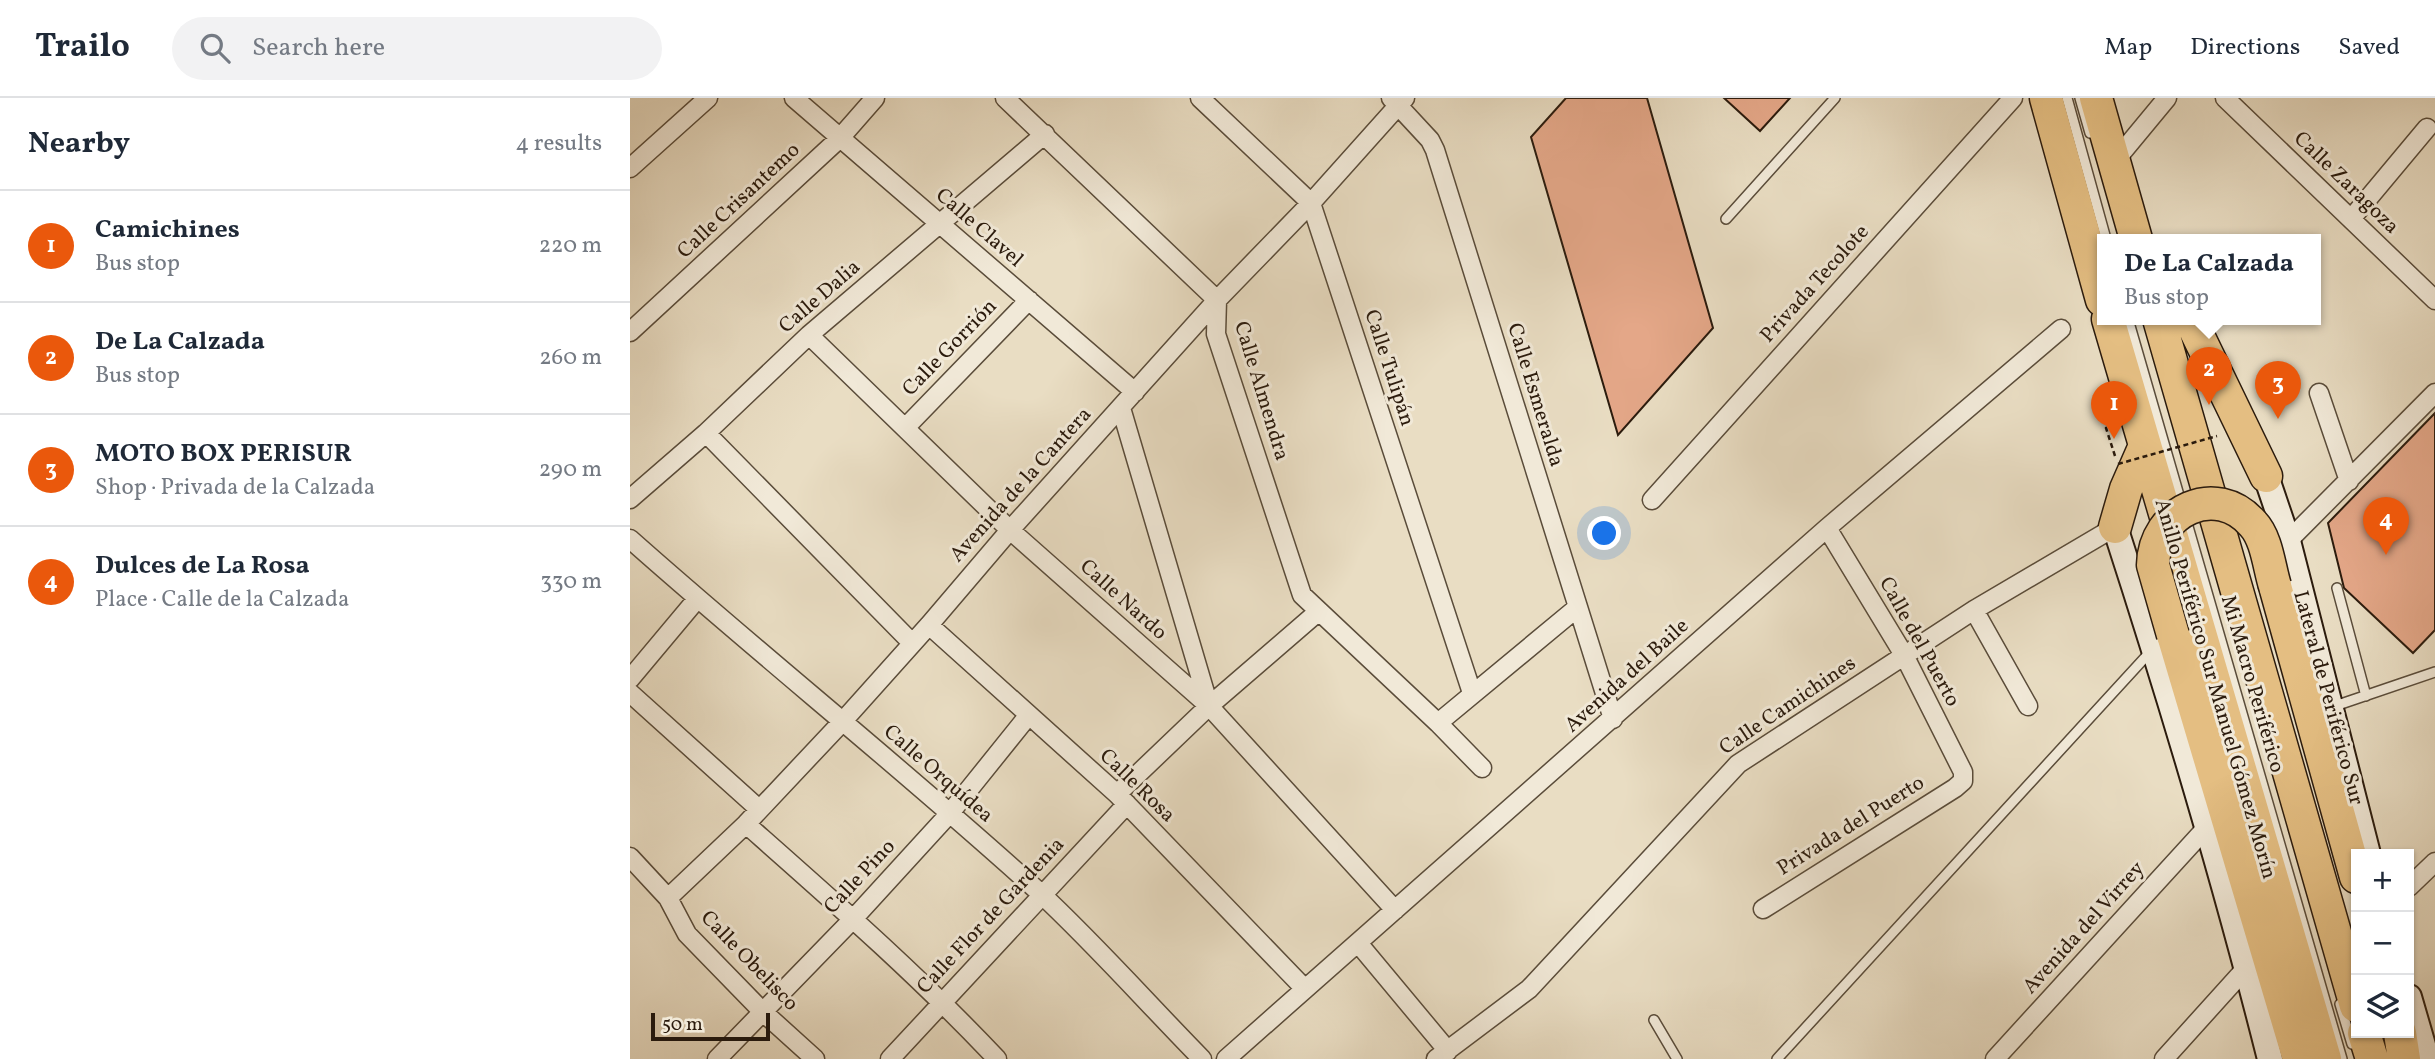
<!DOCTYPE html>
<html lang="en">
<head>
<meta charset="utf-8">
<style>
  :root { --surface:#fff; --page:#f2f2f3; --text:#1f2937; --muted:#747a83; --line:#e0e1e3; --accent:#ea580c }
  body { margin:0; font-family:Vollkorn,serif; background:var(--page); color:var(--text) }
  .controls { position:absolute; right:21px; bottom:21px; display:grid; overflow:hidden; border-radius:0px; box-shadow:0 2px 5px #0004 }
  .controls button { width:63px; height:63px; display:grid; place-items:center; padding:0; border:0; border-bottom:2px solid var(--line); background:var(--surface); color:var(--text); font:35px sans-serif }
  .scale { position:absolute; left:21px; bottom:18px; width:119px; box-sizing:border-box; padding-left:7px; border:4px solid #2b1b0d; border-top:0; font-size:19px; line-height:24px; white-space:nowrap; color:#2b1b0d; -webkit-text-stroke:5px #f1e9d8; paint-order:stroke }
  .you { position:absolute; left:975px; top:436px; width:24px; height:24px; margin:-18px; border:5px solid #fff; border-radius:50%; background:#1a73e8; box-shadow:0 0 0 10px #1a73e833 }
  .badge { display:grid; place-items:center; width:46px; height:46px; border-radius:50%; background:var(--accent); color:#fff; font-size:23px; font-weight:700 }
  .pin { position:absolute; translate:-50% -58px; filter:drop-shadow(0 2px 4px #0008) }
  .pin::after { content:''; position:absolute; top:37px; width:24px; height:21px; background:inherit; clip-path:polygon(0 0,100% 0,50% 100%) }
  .popup { position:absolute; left:1467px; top:136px; width:224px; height:91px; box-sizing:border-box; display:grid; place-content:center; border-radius:0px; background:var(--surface); filter:drop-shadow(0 2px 5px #0005); font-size:23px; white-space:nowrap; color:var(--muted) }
  .popup b { font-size:26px; color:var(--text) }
  .popup::after { content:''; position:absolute; left:50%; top:100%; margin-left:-14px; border:14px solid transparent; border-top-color:var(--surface) }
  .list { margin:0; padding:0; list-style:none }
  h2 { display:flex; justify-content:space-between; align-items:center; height:91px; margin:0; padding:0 28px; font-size:30px }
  h2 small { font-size:23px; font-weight:400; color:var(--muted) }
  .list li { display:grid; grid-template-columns:46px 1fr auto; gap:21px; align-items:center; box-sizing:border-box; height:112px; padding:0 28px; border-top:2px solid var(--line) }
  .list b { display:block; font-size:26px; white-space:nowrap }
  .list p { margin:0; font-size:23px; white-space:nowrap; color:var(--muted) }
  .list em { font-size:23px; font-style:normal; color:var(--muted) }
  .icon { flex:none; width:38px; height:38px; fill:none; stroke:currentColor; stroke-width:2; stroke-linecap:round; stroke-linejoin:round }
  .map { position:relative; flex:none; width:1805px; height:961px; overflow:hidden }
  header { display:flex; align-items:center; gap:42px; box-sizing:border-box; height:98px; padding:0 35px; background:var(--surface); border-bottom:2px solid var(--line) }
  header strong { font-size:33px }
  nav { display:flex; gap:38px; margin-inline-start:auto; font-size:24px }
  .search { width:490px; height:63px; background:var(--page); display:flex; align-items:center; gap:18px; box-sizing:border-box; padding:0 24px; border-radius:38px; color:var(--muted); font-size:26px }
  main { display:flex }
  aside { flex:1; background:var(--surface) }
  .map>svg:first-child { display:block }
</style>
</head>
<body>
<header>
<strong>Trailo</strong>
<div class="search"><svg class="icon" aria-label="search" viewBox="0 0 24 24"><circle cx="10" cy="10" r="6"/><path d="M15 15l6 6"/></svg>Search here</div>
<nav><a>Map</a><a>Directions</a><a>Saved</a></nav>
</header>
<main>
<aside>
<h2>Nearby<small>4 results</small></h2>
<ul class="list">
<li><span class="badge">1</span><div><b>Camichines</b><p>Bus stop</p></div><em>220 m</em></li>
<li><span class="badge">2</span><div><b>De La Calzada</b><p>Bus stop</p></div><em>260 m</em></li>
<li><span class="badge">3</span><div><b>MOTO BOX PERISUR</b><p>Shop · Privada de la Calzada</p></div><em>290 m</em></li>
<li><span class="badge">4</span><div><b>Dulces de La Rosa</b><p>Place · Calle de la Calzada</p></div><em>330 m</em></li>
</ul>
</aside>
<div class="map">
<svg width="1805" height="961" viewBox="0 0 1805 961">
  <rect width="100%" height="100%" fill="#e9ddc3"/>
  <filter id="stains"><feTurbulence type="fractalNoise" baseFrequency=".00286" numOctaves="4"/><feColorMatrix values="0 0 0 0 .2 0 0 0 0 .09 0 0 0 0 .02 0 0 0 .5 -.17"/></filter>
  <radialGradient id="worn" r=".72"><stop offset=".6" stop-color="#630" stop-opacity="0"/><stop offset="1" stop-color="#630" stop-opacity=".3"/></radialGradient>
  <path fill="#e4a788" stroke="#2b1b0d" stroke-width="2" d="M936,0H1017L1083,230L988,337L901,39Z
    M1094,0H1160L1130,33Z
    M1805,315V532L1783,555L1714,490L1698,425Z"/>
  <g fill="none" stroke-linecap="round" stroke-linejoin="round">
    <g stroke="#5a4c3a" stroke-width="12">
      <path id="lane" d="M1437,0L1476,141
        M1450,0L1460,35
        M1096,121L1205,0
        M1498,221L1712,961
        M1707,490L1736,598
        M1702,609L1805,574
        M1710,906L1722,946
        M1024,922L1047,961
        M1147,961L1521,553"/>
    </g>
    <g stroke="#5a4c3a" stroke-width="21">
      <path id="street" d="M164,0L505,294
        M375,0L587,202L586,236L672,497L808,625L852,670
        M570,0L681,105L842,595
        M761,0L800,42L805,52L983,621
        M1595,0L1805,202
        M1484,64L1537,0
        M0,70L78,0
        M1721,121L1797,30
        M0,234L210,40L245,0
        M179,237L380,432L579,608L765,812
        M1689,295L1719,383
        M491,310L579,608
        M275,330L399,202
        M76,335L282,545
        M0,401L76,335L179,237L415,36
        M1022,402L1383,0
        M0,441C135,561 276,673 409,794C465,846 518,906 572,961
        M1658,443L1805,295
        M1344,512L1398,608
        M299,527L487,696L675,891
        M0,581L67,501
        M0,595L129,711
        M808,625L948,509
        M487,696L579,608L689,513
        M116,726C202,802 288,877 367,961
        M0,759L38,800L57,836L132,913L185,961
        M1779,789L1805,764
        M38,800L116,726L213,623L299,527L380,432L587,202L681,105L775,0
        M1133,811L1325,690L1333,683V674L1274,557L1197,430
        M728,845L818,953
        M87,961L224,820L320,715L398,618
        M260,961L497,706
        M596,961L1197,430L1431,231
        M806,961L899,891L1108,666L1344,512L1485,429
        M1365,961L1577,729
        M1534,961L1617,869"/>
    </g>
    <g stroke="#2b1b0d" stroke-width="28">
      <path id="secondary" d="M1636,378L1658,443L1738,756
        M1485,429C1542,605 1595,782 1640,961
        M1779,899L1797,961"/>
    </g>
    <g stroke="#2b1b0d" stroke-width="35">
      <path id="highway" d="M1416,0L1472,202
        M1466,0L1506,141
        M1478,221L1695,961
        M1529,221L1726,908
        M1560,221L1636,378
        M1485,429L1496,391L1514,350
        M1645,488L1726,779
        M1543,537L1669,961
        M1734,935L1742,961
        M1770,935L1774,961"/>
    </g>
    <path stroke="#2b1b0d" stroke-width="2.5" stroke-dasharray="5 3.5" stroke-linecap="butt" d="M1485,358L1476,330L1486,327"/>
    <use href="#lane" stroke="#f1e9d8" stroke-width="9"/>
    <use href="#street" stroke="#f1e9d8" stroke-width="18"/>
    <use href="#secondary" stroke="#f1e9d8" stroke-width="24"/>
    <use href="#highway" stroke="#e4be82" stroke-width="32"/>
    <g stroke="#2b1b0d" stroke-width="35" stroke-linecap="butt">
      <path id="highway-bridge" d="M1543,537L1523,467C1524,413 1586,383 1623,426C1637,441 1639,469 1645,488"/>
    </g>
    <path stroke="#2b1b0d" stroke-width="2.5" stroke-dasharray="5 3.5" stroke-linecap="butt" d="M1488,366L1587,338"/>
    <use href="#highway-bridge" stroke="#e4be82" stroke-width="32"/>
  </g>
  <g text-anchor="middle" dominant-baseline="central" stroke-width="6" stroke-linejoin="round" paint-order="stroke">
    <g font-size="21" fill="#2b1b0d" stroke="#f1e9d8">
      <text transform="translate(1716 85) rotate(44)">Calle Zaragoza</text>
      <text transform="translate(109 103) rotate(-43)">Calle Crisantemo</text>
      <text transform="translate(349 130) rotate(41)">Calle Clavel</text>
      <text transform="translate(1185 186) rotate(-48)">Privada Tecolote</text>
      <text transform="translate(190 199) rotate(-41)">Calle Dalia</text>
      <text transform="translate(320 250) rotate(-46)">Calle Gorrión</text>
      <text transform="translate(759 270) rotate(72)">Calle Tulipán</text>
      <text transform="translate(631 293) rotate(73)">Calle Almendra</text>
      <text transform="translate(905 297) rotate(73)">Calle Esmeralda</text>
      <text transform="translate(391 387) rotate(-48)">Avenida de la Cantera</text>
      <text transform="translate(493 502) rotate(42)">Calle Nardo</text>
      <text transform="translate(1289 544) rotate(61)">Calle del Puerto</text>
      <text transform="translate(997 578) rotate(-42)">Avenida del Baile</text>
      <text transform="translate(1622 586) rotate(74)">Mi Macro Periférico</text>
      <text transform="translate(1585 591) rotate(74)">Anillo Periférico Sur Manuel Gómez Morín</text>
      <text transform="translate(1698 600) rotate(75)">Lateral de Periférico Sur</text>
      <text transform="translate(1158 608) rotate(-34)">Calle Camichines</text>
      <text transform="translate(308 676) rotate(41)">Calle Orquídea</text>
      <text transform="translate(507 688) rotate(44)">Calle Rosa</text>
      <text transform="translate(1221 728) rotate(-32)">Privada del Puerto</text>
      <text transform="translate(230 779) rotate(-47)">Calle Pino</text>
      <text transform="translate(361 818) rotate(-47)">Calle Flor de Gardenia</text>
      <text transform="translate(1454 830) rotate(-48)">Avenida del Virrey</text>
      <text transform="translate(119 863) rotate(46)">Calle Obelisco</text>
    </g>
  </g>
  <rect width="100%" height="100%" filter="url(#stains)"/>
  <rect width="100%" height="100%" fill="url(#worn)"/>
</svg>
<div class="controls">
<button>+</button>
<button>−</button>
<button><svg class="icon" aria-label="layers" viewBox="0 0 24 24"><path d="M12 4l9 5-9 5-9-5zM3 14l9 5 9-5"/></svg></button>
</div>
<div class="scale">50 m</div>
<div class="you"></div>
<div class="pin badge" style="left:1484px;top:341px">1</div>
<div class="pin badge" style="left:1579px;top:307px">2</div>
<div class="popup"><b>De La Calzada</b>Bus stop</div>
<div class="pin badge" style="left:1648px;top:321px">3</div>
<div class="pin badge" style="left:1756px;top:457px">4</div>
</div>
</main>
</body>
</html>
